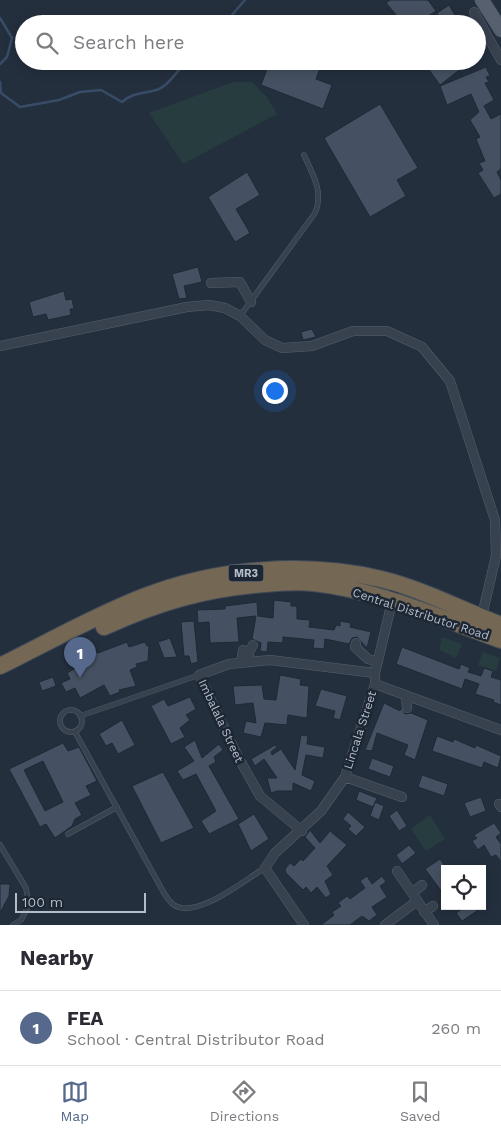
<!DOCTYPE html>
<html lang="en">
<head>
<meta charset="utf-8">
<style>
  :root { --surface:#fff; --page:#f7f7f7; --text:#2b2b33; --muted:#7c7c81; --line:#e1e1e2; --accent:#56698c }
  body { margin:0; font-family:"Work Sans",sans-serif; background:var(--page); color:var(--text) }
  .controls { position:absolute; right:15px; bottom:15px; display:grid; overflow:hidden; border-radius:0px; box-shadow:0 2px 12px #0003 }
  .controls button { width:45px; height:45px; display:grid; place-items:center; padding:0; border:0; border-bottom:1px solid var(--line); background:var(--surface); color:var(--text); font:25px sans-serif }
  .scale { position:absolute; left:15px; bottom:12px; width:131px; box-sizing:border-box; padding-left:5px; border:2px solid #b4bcc9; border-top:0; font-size:14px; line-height:18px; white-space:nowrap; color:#b4bcc9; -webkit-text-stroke:4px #1d2633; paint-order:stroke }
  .you { position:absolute; left:274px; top:390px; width:18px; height:18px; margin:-12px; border:4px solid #fff; border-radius:50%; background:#1a73e8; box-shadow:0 0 0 8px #1a73e833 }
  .badge { display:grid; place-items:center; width:32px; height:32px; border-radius:50%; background:var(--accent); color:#fff; font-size:16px; font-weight:700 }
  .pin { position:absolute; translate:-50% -41px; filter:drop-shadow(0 1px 2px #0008) }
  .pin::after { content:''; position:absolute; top:26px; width:18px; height:15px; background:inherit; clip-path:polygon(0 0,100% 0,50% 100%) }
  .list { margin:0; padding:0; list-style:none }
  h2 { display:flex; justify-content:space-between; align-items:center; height:65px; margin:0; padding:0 20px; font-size:21px }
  h2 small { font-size:16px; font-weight:400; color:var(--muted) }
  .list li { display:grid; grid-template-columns:32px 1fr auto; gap:15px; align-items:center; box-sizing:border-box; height:75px; padding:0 20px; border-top:1px solid var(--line) }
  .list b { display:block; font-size:19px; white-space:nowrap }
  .list p { margin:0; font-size:16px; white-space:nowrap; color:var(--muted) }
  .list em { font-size:16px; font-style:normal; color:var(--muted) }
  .icon { flex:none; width:28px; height:28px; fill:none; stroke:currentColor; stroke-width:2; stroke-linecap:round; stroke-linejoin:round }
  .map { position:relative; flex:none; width:501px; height:925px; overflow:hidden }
  .search { position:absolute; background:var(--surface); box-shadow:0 2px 12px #0003; left:15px; right:15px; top:15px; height:55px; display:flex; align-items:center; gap:12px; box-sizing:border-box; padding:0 18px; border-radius:28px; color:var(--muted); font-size:19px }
  .sheet { height:140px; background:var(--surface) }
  nav { display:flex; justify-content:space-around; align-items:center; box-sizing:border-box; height:70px; border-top:1px solid var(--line); background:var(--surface); font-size:14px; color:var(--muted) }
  nav a { display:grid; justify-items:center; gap:2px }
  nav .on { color:var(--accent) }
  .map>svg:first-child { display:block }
</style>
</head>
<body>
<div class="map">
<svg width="501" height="925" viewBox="0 0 501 925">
  <rect width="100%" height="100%" fill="#242f3e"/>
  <path fill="#263c3f" d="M233,82H252L267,97L277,114L183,164L149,113Z
    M442,637L462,644L456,658L439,650Z
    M483,652L500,658L496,671L478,665Z
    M430,815L445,839L426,851L411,829Z"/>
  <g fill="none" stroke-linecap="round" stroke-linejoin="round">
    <path stroke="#394c67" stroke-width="2.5" d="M0,18L12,38L7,57L0,64
      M224,24L245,0
      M0,82L1,93L20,107L59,100L80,92L101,90L122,102C132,92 146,94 159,89C170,85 178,68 188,61"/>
  </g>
  <path fill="#455162" stroke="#1f2835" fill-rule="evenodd" d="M390,0H428L436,11L416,24H404L386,3Z
    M449,5L460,24H443L437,13Z
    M270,61H323L316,79L332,85L323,109L261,85Z
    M434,61H471L440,85L427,67Z
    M486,67L490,76L486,77L489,82L485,83L494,100L484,106L491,119L501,114V169L497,172L501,180V194L494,198L478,173L483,170L479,163L485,161L476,139L480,137L470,120L479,112L471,94L447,105L440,86Z
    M380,104L418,168L397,180L406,196L370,217L324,138Z
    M247,172L260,195L236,209L250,233L235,242L208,197Z
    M198,267L202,282L184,286L187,298L179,299L172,274Z
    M64,291L66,300L72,299L74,309H70L71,315L48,320L46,314L33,317L29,302Z
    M312,329L316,337L303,340L301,332Z
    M274,600L291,602V606H297V619L310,620L309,627L334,630L336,625L340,626V621L351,623L350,627L371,632L367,648L357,637L352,638L349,644L325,639L324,649L313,648L314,640L283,637V643L268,642L267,652L260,651L261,643L252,639L256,616L237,618L239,642L210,643L209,622L198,623L197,610L225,609V606L257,602L258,616L273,618Z
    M194,621L198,662L191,664L189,656H184L181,622Z
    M170,638L177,657L164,658L158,642Z
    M127,642L129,647L145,642L147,646L149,645L148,661L136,664L137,667L130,670L136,686L119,690L120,692L110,696L104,685L80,698L75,688L66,692L61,683L70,679L67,673L91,659L89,653L95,651L98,653Z
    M402,647L459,669L461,664L470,668L468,672L481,676L484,668L493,671L491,677L501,680V705L493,702L494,700L475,694L479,684L465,679L462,689L396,664Z
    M280,675L301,679L300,685L309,686L307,718L288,715L287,725L265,723L261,737L243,733L246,721L256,723L253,703L235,705L233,686L262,685L264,699L276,700Z
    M53,677L56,686L42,691L39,682Z
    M321,689L347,696L340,720L333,718L335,711L315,706Z
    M190,697L196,709L186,715L190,720L180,728L185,737L171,744L151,706L164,699L168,706Z
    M384,703L400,711L401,708L405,714L411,713L428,720L415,760L404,755L408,745L377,733L372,751L365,750Z
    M122,720L135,745L118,754L112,743L106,746L99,734Z
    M301,735L308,736L307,744L325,747L323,758L306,755L302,775L315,781L311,791L293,783V791H277L271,793L267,778H277L264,759L255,766L251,759L275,745L277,747L271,752L272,755L281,749L295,770Z
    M437,736L453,742L454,739L475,748L476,745L501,756L498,768L484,762L482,768L432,751Z
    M195,740L202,758L219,744L223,750L214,757L216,762L209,766L239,819L209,834L201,821L216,811L196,774L183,780L177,771L194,761L184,747Z
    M63,743L68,751L79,747L97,781L86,786L91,795L75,803L82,815L75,819L72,826L55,838L46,824L40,827L9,769ZM43,761L63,802L45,811L24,770Z
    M372,758L394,766L390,777L368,769Z
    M163,772L194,828L161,843L132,786Z
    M422,775L448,784L444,796L418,787Z
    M359,791L377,798L373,807L356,800Z
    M481,797L486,811L470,817L464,803Z
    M375,802L384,806L379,820L370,816Z
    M397,810L407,826L399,831L389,816Z
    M348,812L365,827L356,836L348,829L351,826L343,819Z
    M254,814L269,839L251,851L238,824Z
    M494,823L501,833L496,837L501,844V862L496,855L491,857L484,845L478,850L472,841L477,838L474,835Z
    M310,830L320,843L330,831L347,845L327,866L333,875L325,881L331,894L326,898L317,887L311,893L306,887L303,890L286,873L285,869L290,863L294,866L301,859L303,861L315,848L305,837Z
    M409,845L416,853L402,864L396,855Z
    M440,859L445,866V896L425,869Z
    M367,876L372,884L382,876L386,882L380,886L387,897L372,907L377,915L369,921L362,916L350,925H321L334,915L332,912L341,906L338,903L347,896L350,899L365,888L360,881Z
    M0,884H10L9,896L0,913Z
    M466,906H473L477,911L462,921L456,913Z"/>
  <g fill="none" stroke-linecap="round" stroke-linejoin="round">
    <g stroke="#565f6c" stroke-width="5.5">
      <path id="lane" d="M240,316L315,213C324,192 313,175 304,155
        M60 721a11 11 0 1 1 22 0a11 11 0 1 1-22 0Z
        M80,716L199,675
        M75,732L164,893C166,896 170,903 174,905C196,920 244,880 265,868
        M68,834L117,807
        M0,845L26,888L29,905L21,920L13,925"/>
    </g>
    <g stroke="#565f6c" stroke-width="10">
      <path id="street" d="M474,12L501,60
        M211,283L240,282L251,302
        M0,346L187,307L209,305L225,308L240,316L265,340L282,348L312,346L353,331H387L422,347L450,381L495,520L496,556L481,620
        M356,643L355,647L368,659L378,662
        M249,662V652L253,645
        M241,663L243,650
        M375,684L501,730
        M406,695L407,708
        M345,777L402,797
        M499,804L501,807
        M302,831L260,796L237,755L199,675L229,664L270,660L375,673
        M397,871L434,925
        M412,893L422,885
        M424,912L433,906
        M304,925L265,868L275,853L321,811L345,777L375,684V673L396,585
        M385,925L417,901"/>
    </g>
    <g stroke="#414a57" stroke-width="15">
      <path id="primary" d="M482,0L501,30"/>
    </g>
    <g stroke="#434c59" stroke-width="18">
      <path id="highway" d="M104,627C159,602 203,589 264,584C280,583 297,581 313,583C375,589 442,619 501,640
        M0,666C47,643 94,616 143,597C217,568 304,561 381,579C422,589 462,610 501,625"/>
    </g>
    <use href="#lane" stroke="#38414e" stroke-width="4.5"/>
    <use href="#street" stroke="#38414e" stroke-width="9"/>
    <use href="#primary" stroke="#56606e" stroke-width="14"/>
    <use href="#highway" stroke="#746855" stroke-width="16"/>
  </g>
  <g text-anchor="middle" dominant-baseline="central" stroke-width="5" stroke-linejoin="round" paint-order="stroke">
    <rect fill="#1d2633" stroke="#878f9c" stroke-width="1" x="228.5" y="564.5" width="35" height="17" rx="4"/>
    <g font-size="11" font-weight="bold" fill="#b4bcc9">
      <text x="246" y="573">MR3</text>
    </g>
    <g font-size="12" fill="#b4bcc9" stroke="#1d2633">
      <text transform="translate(421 614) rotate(18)">Central Distributor Road</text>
      <text transform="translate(221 721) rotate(65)">Imbalala Street</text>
      <text transform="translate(360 730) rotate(-72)">Lincala Street</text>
    </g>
  </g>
</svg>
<div class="controls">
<button><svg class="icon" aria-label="locate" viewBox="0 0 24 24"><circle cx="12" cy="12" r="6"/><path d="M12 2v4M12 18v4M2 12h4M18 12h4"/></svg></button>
</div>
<div class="scale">100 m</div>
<div class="you"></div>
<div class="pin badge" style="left:80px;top:678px">1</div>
<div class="search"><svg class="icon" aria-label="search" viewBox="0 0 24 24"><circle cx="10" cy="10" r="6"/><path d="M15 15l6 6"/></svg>Search here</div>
</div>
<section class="sheet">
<h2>Nearby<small></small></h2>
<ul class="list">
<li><span class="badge">1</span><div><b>FEA</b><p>School · Central Distributor Road</p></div><em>260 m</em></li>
</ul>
</section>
<nav>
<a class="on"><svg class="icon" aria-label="map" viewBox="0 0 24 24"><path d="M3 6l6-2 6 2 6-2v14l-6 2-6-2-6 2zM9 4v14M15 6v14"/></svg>Map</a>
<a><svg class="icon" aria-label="directions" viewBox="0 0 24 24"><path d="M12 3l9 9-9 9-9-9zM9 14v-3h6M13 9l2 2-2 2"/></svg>Directions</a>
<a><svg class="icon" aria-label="saved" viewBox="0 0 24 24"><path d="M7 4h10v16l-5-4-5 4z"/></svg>Saved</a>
</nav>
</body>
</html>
